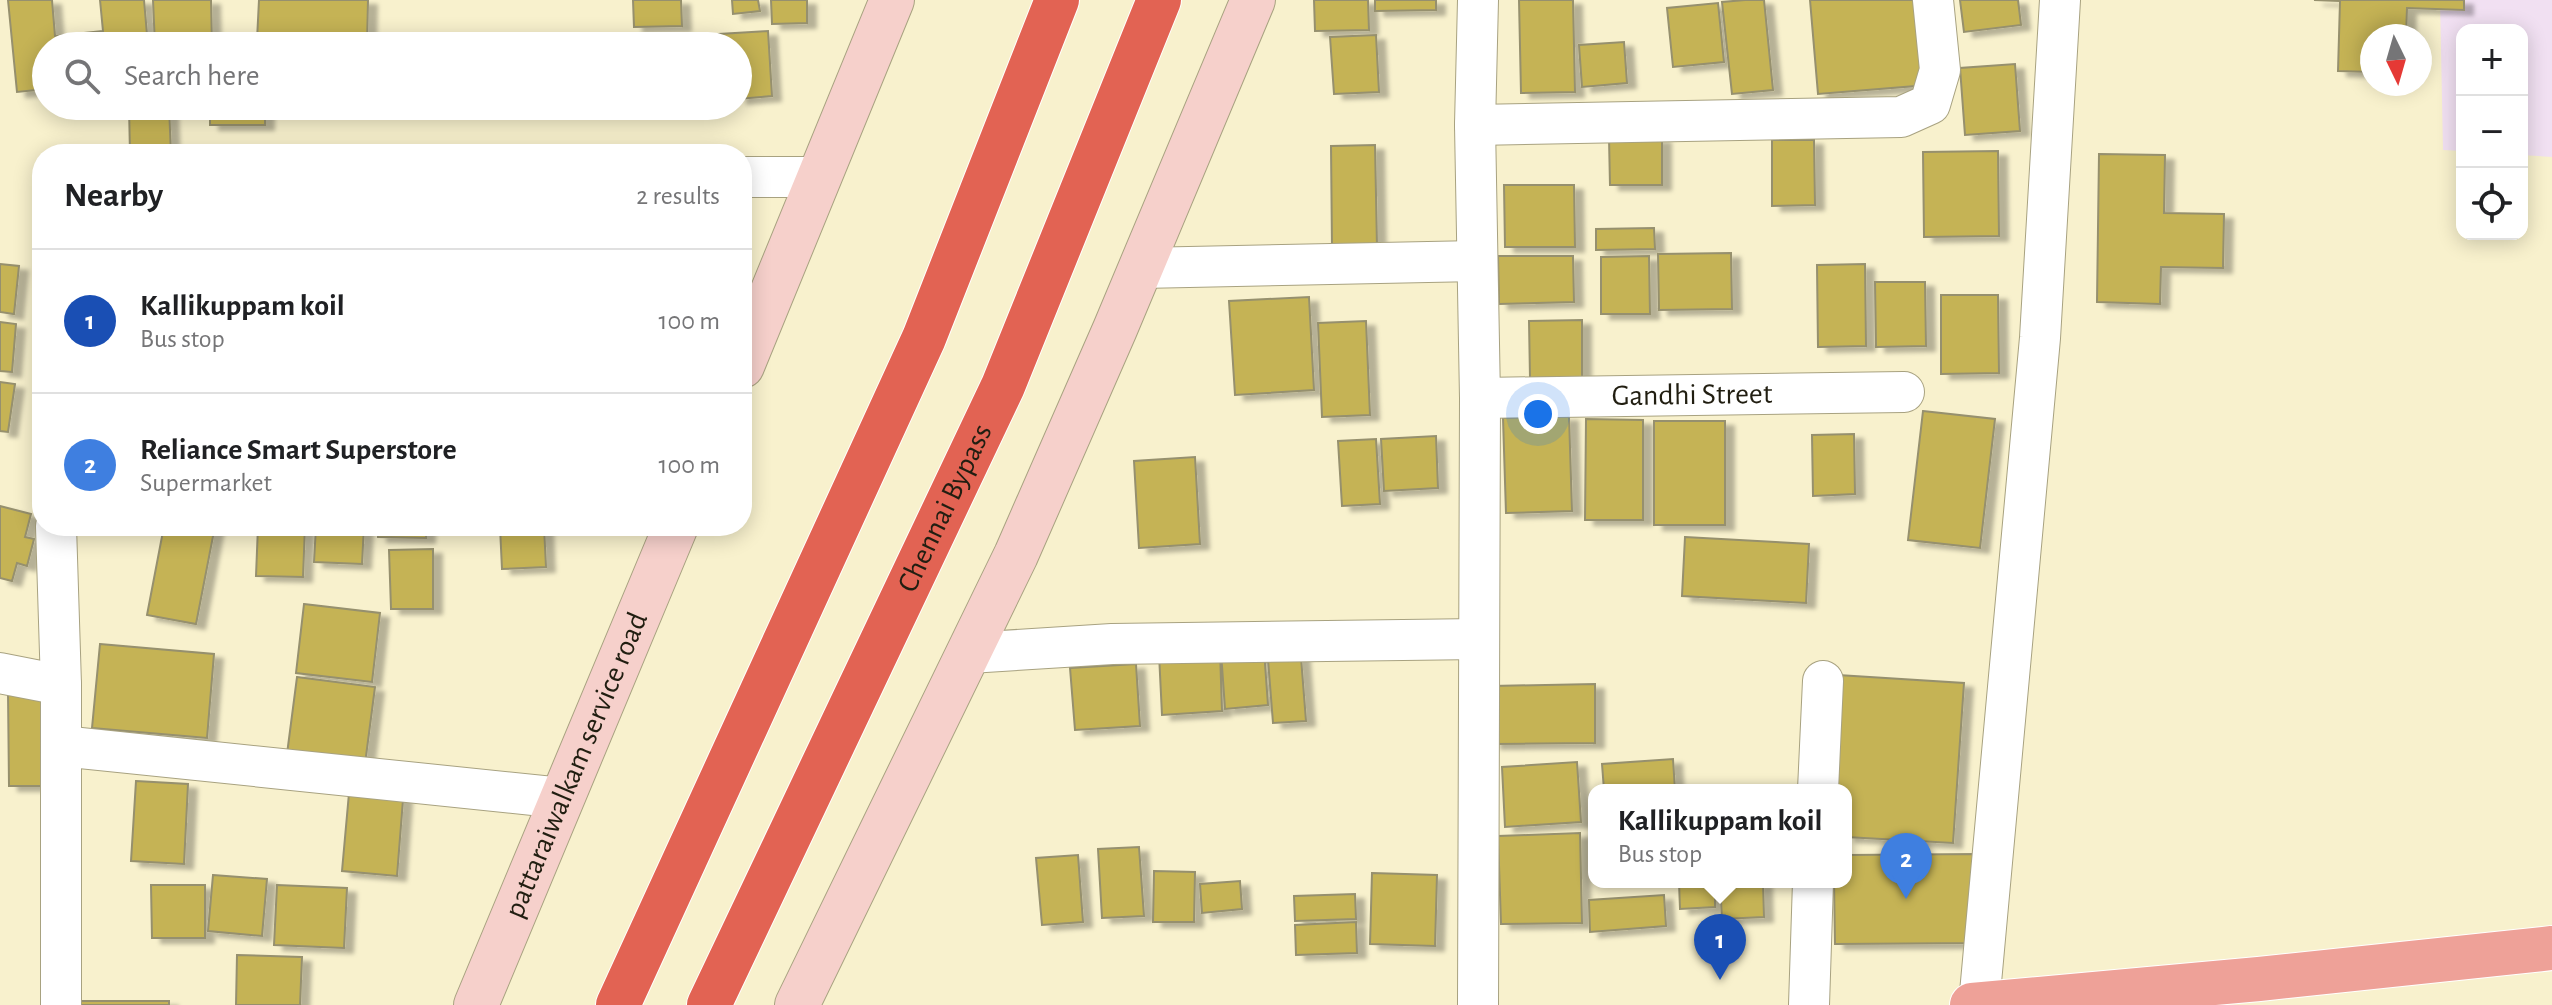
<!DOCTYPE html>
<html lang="en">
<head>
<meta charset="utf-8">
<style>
  :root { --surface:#fff; --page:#f6f6f6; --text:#202124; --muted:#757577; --line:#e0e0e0; --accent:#111827 }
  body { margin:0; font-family:"Alegreya Sans",sans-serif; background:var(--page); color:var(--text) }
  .controls { position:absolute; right:24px; top:24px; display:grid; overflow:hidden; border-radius:16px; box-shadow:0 4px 20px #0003 }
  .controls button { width:72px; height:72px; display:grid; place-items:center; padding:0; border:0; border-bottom:2px solid var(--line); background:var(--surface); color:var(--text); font:40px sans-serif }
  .compass { position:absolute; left:2360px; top:24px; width:72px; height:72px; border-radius:50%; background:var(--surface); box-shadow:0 4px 20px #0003; rotate:175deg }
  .you { position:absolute; left:1538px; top:414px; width:28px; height:28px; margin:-20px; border:6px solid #fff; border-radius:50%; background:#1a73e8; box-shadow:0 0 0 12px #1a73e833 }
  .badge { display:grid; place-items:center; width:52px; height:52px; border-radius:50%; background:var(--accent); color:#fff; font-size:26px; font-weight:700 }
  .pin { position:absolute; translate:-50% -66px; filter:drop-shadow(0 2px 4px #0008) }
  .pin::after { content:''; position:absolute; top:42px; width:28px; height:24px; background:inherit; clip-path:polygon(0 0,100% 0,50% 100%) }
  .popup { position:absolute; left:1588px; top:784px; width:264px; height:104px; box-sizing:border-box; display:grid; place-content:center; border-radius:16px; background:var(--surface); filter:drop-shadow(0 2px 6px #0005); font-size:26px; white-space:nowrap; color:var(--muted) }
  .popup b { font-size:30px; color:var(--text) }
  .popup::after { content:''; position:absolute; left:50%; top:100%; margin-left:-16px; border:16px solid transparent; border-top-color:var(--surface) }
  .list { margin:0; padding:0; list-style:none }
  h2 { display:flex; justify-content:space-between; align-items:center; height:104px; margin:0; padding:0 32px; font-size:34px }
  h2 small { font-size:26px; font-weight:400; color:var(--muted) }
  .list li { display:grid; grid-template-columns:52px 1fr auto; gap:24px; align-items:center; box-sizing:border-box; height:144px; padding:0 32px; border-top:2px solid var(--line) }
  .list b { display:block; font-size:30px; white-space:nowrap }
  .list p { margin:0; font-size:26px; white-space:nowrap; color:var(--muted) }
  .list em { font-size:26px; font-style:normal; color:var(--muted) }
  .icon { flex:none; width:44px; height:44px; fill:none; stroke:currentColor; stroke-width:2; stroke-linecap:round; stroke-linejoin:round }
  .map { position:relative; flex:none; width:2552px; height:1005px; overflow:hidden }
  .search { position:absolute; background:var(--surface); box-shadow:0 4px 20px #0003; left:32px; top:32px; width:720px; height:88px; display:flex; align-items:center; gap:20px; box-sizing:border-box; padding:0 28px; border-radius:44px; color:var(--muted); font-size:30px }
  .panel { position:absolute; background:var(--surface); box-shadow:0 4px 20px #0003; left:32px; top:144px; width:720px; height:392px; border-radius:32px }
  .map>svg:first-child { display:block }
</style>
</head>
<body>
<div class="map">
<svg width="2552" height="1005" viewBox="0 0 2552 1005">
  <defs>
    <filter id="shadow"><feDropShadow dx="9" dy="5" stdDeviation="2" flood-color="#0004"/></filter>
  </defs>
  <rect width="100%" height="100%" fill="#f8f1cd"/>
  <path fill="#f1e0f2" d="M2440,0H2552V157L2522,155V30H2462V151L2443,150Z"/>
  <path fill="#c5b354" stroke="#96906e" stroke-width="2" filter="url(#shadow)" d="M8,0H52L55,36L103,31L100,0H144L148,46H46V89L17,92Z
    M153,0H211L212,46H155Z
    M259,0H368L367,43L257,40Z
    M633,0H681L682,26L634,27Z
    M732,0H758L760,11L733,14Z
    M771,0H807V23L772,24Z
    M1314,0H1368L1369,30L1315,31Z
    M1375,0H1436V10L1375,11Z
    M1519,0H1573L1575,92L1521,93Z
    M1745,0H1764L1773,90L1732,94L1722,2Z
    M1810,0H1921L1928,85L1818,94Z
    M1960,0H2018L2021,25L1964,32Z
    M2314,0H2464V10L2407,8L2406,36H2372V72L2338,71L2340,1Z
    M1718,3L1724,62L1673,67L1667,8Z
    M768,31L772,96L738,99V46H687L686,36Z
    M1376,35L1379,92L1334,94L1330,37Z
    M1624,42L1627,83L1582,87L1579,45Z
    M2015,64L2020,131L1965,135L1960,68Z
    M129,106H169L171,154H130Z
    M210,106H265V125H210Z
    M1609,138H1662V185H1610Z
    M1772,140H1814L1815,205L1772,206Z
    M1375,145L1377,246L1332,247L1331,146Z
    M1998,151L1999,236L1924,237L1923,152Z
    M2099,154L2165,155L2164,213L2224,214L2223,268L2161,267L2160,304L2097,302Z
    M1504,185H1574L1575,247H1505Z
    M1654,228L1655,249L1596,250V229Z
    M1731,253L1732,309L1659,310L1658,254Z
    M1498,256H1573L1574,302L1499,304Z
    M1649,256L1650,314H1601V257Z
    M0,264L19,266L14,314L0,312Z
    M1865,264L1866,346L1818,347L1817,265Z
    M1875,282H1925L1926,346L1876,347Z
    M1941,295H1998L1999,373L1941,374Z
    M1309,297L1314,390L1235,395L1229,301Z
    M1582,320V377L1530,378L1529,321Z
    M1366,321L1370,415L1322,417L1318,323Z
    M0,322L16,324L12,372L0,371Z
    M0,382L15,384L8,432L0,431Z
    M1923,411L1995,419L1980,548L1908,540Z
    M1569,416L1572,511L1506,513L1503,418Z
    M1586,419L1643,420V520H1585Z
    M1654,421H1725V525H1654Z
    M1854,434L1855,494L1813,496L1812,435Z
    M1436,436L1438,488L1384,491L1381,439Z
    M1376,439L1380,504L1342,506L1338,441Z
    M1195,457L1200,544L1139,548L1134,461Z
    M0,506L31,514L25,537L34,539L27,566L17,563L12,581L0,578Z
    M164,526H215L196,624L147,615Z
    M258,526H305L303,577L256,576Z
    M316,526H364L362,564L314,562Z
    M378,526H426V538L378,537Z
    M544,526L546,567L502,569L500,527Z
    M1685,537L1809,544L1806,603L1682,596Z
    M433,549V609H391L389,550Z
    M304,604L380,613L372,682L296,673Z
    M100,644L214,654L207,738L92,728Z
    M1300,645L1306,721L1273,723L1267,647Z
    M1264,650L1268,705L1225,709L1221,652Z
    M1220,651L1222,711L1162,715L1159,654Z
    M1136,664L1140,726L1075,730L1070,668Z
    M1838,675L1964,683L1953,843L1846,837V790H1830Z
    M297,677L375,687L365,764L287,754Z
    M1595,684V743L1492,744V686Z
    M8,692H44L43,786H9Z
    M1673,759L1675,790H1604L1602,764Z
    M1577,762L1581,822L1505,827L1502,767Z
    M136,781L188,784L184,864L131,861Z
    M350,782L404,787L397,876L342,871Z
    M1580,833L1582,923L1501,924L1498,836Z
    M1139,847L1144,916L1102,918L1098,849Z
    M1977,854L1978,943L1835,944L1834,882H1846V855Z
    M1078,855L1083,922L1042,925L1036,858Z
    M1154,871L1195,872L1194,922H1153Z
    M1372,873L1437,875L1435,946L1370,944Z
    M213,875L267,879L262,936L208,931Z
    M1240,881L1242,909L1202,913L1200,884Z
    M1679,882H1715V907L1680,909Z
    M1720,882H1763L1764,917L1722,919Z
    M151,885H205V938H152Z
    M277,885L347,888L344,948L274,945Z
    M1355,894L1356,919L1295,921L1294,896Z
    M1664,895L1666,926L1590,932L1589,900Z
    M1356,922L1357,953L1296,955L1295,925Z
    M237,955L302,957L300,1005H236Z
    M78,1001H169V1005H78Z"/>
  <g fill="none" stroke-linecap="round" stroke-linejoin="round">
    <g stroke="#a8a280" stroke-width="42">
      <g id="street">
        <path d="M1478,0L1475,125L1480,398L1478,1005"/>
        <path d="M1475,125L1901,117L1930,104L1940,70L1933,0"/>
        <path d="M742,177H819"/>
        <path d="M1141,268L1477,261"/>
        <path id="s1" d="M1480,398L1904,392"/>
        <path d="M56,526L61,685V1005"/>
        <path d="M969,653L1112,644L1479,639"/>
        <path d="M0,673L61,685"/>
        <path d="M61,746L562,798"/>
        <path d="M1818,790L1823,681"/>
        <path d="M1979,1004L2040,338L2060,0"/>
        <path d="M1809,1005L1813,882"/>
      </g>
    </g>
    <g stroke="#a8a280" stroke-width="46">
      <g id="secondary">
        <path d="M742,366L892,0"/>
        <path id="s2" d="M476,1005L676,526"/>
        <path d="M797,1005L1016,555L1115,329L1253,0"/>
      </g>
    </g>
    <g stroke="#fff" stroke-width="46">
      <path id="primary" d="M1972,1005L2259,979L2552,948"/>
    </g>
    <g stroke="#fff" stroke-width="46">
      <g id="highway">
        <path d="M618,1005L924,338L1057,0"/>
        <path id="s3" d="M709,1005L1003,386L1159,0"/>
      </g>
    </g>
    <use href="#street" stroke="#fff" stroke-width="40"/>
    <use href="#secondary" stroke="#f6d0cb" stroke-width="44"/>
    <use href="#primary" stroke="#eea198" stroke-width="44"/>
    <use href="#highway" stroke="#e26353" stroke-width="44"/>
  </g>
  <g text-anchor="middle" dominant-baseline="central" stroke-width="8" stroke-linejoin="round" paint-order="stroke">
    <g font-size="30" fill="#211e11" stroke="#f8f1cd">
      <text stroke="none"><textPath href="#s1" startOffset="212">Gandhi Street</textPath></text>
      <text stroke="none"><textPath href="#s3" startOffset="550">Chennai Bypass</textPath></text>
      <text stroke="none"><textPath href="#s2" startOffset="260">pattaraiwalkam service road</textPath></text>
    </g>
  </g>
</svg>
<div class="controls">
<button>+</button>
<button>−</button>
<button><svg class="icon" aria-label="locate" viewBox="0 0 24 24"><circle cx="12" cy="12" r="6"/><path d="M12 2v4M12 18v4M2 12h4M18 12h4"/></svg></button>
</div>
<svg class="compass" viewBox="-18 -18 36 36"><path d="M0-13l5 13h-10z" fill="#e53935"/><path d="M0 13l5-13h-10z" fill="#757577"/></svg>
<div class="you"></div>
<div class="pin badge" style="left:1720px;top:980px;background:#1a4fb4">1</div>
<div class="popup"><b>Kallikuppam koil</b>Bus stop</div>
<div class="pin badge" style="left:1906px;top:899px;background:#3f7fe0">2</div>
<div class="search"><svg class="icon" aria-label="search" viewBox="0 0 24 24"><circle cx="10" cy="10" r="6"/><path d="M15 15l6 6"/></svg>Search here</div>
<section class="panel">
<h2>Nearby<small>2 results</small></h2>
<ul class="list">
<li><span class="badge" style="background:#1a4fb4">1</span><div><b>Kallikuppam koil</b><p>Bus stop</p></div><em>100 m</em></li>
<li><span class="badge" style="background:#3f7fe0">2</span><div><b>Reliance Smart Superstore</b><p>Supermarket</p></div><em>100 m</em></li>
</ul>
</section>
</div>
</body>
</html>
